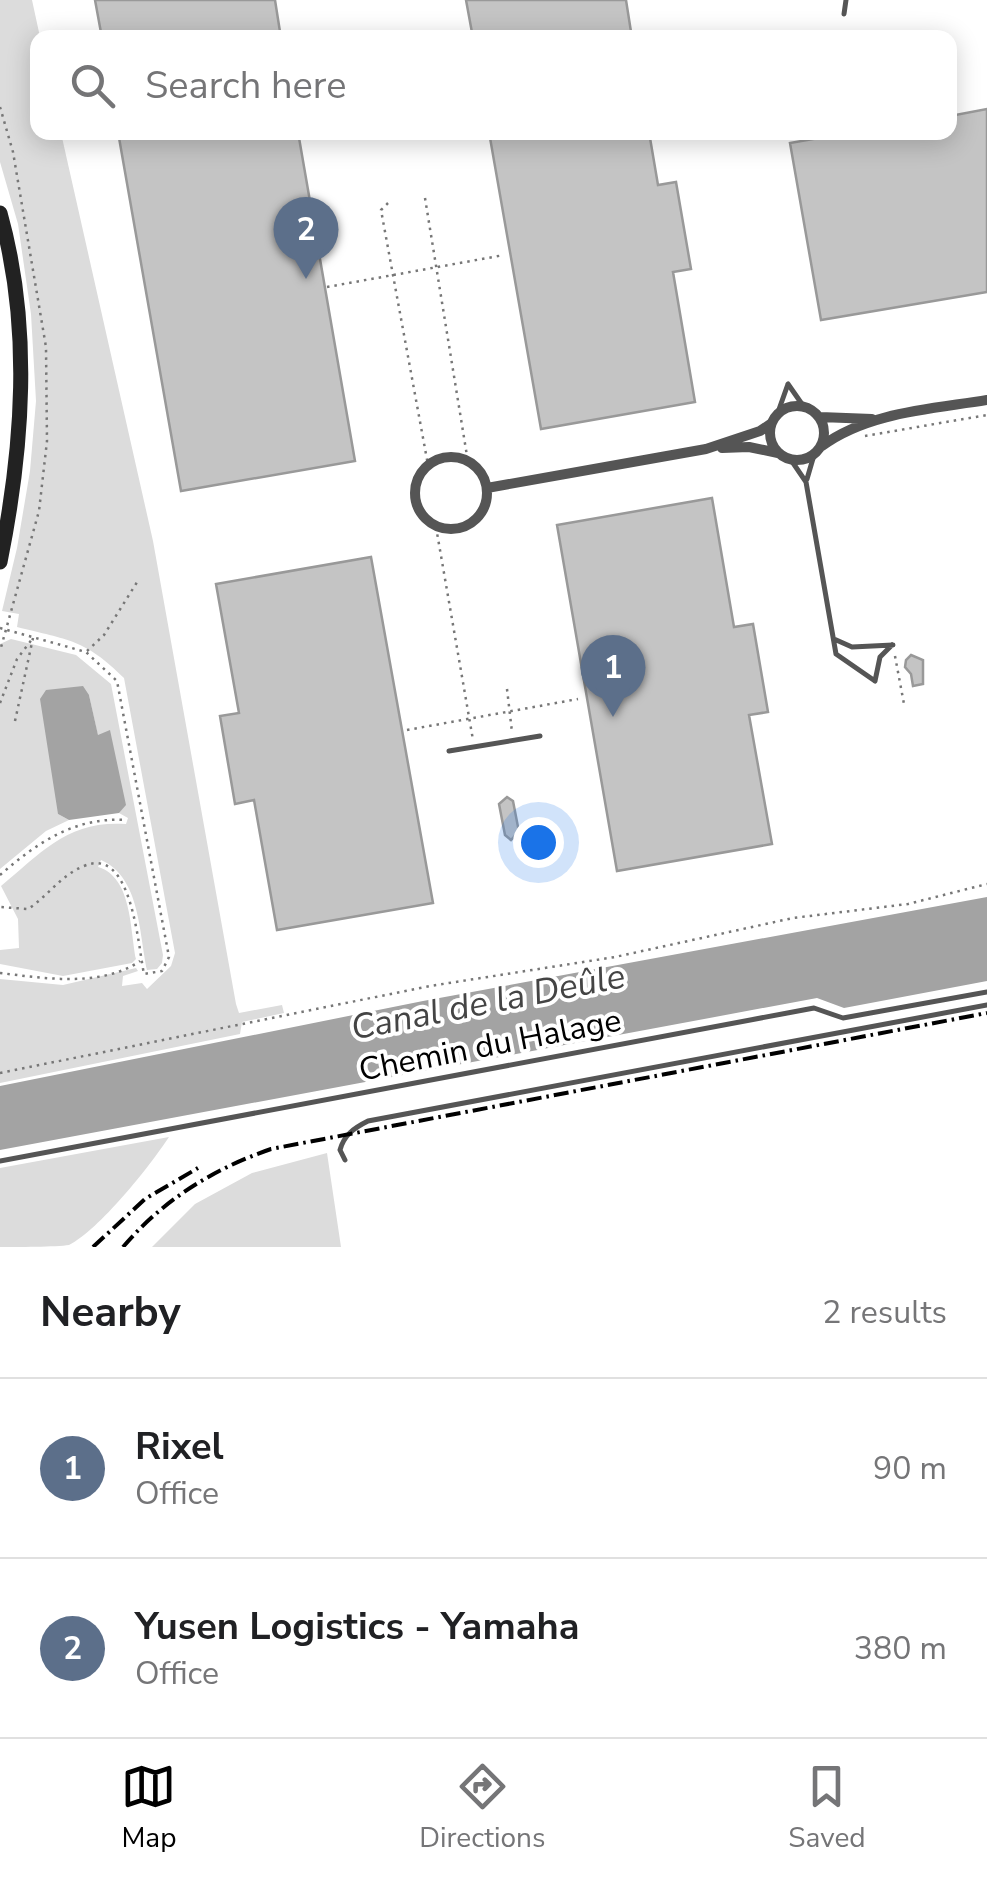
<!DOCTYPE html>
<html lang="en">
<head>
<meta charset="utf-8">
<style>
  :root { --surface:#fff; --page:#f6f6f6; --text:#202124; --muted:#757577; --line:#e0e0e0; --accent:#000 }
  body { margin:0; font-family:"Nunito Sans",sans-serif; background:var(--page); color:var(--text) }
  .you { position:absolute; left:538px; top:842px; width:35px; height:35px; margin:-25px; border:8px solid #fff; border-radius:50%; background:#1a73e8; box-shadow:0 0 0 15px #1a73e833 }
  .badge { display:grid; place-items:center; width:65px; height:65px; border-radius:50%; background:var(--accent); color:#fff; font-size:32px; font-weight:700 }
  .pin { position:absolute; translate:-50% -82px; filter:drop-shadow(0 2px 5px #0008) }
  .pin::after { content:''; position:absolute; top:52px; width:35px; height:30px; background:inherit; clip-path:polygon(0 0,100% 0,50% 100%) }
  .list { margin:0; padding:0; list-style:none }
  h2 { display:flex; justify-content:space-between; align-items:center; height:130px; margin:0; padding:0 40px; font-size:42px }
  h2 small { font-size:32px; font-weight:400; color:var(--muted) }
  .list li { display:grid; grid-template-columns:65px 1fr auto; gap:30px; align-items:center; box-sizing:border-box; height:180px; padding:0 40px; border-top:2px solid var(--line) }
  .list b { display:block; font-size:38px; white-space:nowrap }
  .list p { margin:0; font-size:32px; white-space:nowrap; color:var(--muted) }
  .list em { font-size:32px; font-style:normal; color:var(--muted) }
  .icon { flex:none; width:55px; height:55px; fill:none; stroke:currentColor; stroke-width:2; stroke-linecap:round; stroke-linejoin:round }
  .map { position:relative; flex:none; width:987px; height:1247px; overflow:hidden }
  .search { position:absolute; background:var(--surface); box-shadow:0 5px 25px #0003; left:30px; right:30px; top:30px; height:110px; display:flex; align-items:center; gap:25px; box-sizing:border-box; padding:0 35px; border-radius:20px; color:var(--muted); font-size:38px }
  .sheet { height:490px; background:var(--surface) }
  nav { display:flex; justify-content:space-around; align-items:center; box-sizing:border-box; height:140px; border-top:2px solid var(--line); background:var(--surface); font-size:28px; color:var(--muted) }
  nav a { display:grid; justify-items:center; gap:5px }
  nav .on { color:var(--accent) }
  .map>svg:first-child { display:block }
</style>
</head>
<body>
<div class="map">
<svg width="987" height="1247" viewBox="0 0 987 1247">
  <rect width="100%" height="100%" fill="#fff"/>
  <path fill="#dcdcdc" d="M0,0H32L40,37L38,38V132L61,133L153,541L236,1004L239,1013L282,1005L284,1013L242,1022L240,1034L0,1083V979L63,985L136,968L138,971L123,976L122,986L142,983L147,989L171,966L175,953L124,678C85,639 68,640 17,627L19,614L2,611L17,548L30,471L36,401L31,314L18,224L0,162Z
    M11,639L76,655L111,684L163,955L162,963L157,969L147,970C139,932 140,877 101,860L98,867C132,877 130,929 136,959L132,963L63,976L0,964V950L19,948L18,919L1,886C42,852 68,820 126,824L128,818L119,813L125,804L109,731L98,736L89,695L58,814L69,820L46,831L0,869V644Z
    M169,1137C150,1166 99,1230 69,1245C57,1247 16,1247 0,1247V1168Z
    M327,1153L341,1247H152L195,1204L252,1173Z"/>
  <path fill="#a3a3a3" d="M83,686L89,695L98,735L110,730L126,805L119,813L69,820L58,814L40,699L46,690Z
    M987,897V981L844,1008L817,998L0,1150V1086L423,1001Z"/>
  <path fill="#c4c4c4" stroke="#999" stroke-width="2.5" d="M95,0H275L281,38H102Z
    M466,0H626L632,38H473Z
    M987,109V292L821,320L790,143L853,132H950V116Z
    M118,132H298L355,461L181,491Z
    M489,132H649L658,185L676,182L691,269L673,272L695,402L541,429Z
    M712,498L734,627L753,624L768,712L749,715L772,844L617,871L557,525Z
    M371,557L433,903L277,930L254,800L235,804L220,716L239,713L216,584Z
    M911,655L923,660V684L913,686L911,674L905,667L906,660Z
    M507,797L513,801L519,832L511,840L505,835L499,804Z"/>
  <g fill="none" stroke-linecap="round" stroke-linejoin="round">
    <path stroke="#777" stroke-width="2.5" stroke-dasharray="2.5 5" stroke-linecap="butt" d="M0,107L13,152L46,347L47,441L39,511L0,651
      M425,198L468,462
      M388,203L381,210L428,465
      M327,287L504,255
      M865,436L987,415
      M436,527L473,740
      M0,628L86,652L117,681L169,957L162,971L144,974C138,946 132,845 84,866C61,875 48,896 28,909L0,907
      M87,651L104,635L139,579
      M895,656L904,704
      M507,689L512,732
      M0,703L17,659L33,638
      M15,721L33,638
      M407,730L578,699
      M0,875C37,843 74,817 125,820
      M0,973C43,978 101,988 140,961
      M0,1073L430,986L615,957L793,918L908,904L987,884"/>
    <path stroke="#555" stroke-width="5" d="M844,14L846,0
      M788,384L804,407
      M777,415L788,384
      M791,460L806,482L836,654L875,681
      M807,479L814,455
      M834,639L852,647L893,645
      M875,681L880,657L892,645
      M449,751L540,736
      M345,1160L340,1150C344,1135 354,1128 368,1121L987,1005
      M0,1161L814,1008L843,1018L987,992"/>
    <path stroke="#555" stroke-width="10" d="M770 433a27 27 0 1 1 54 0a27 27 0 1 1-54 0Z
      M820,417L872,419
      M822,446C868,412 933,409 987,400
      M722,448L749,447L778,453
      M415 493a36 36 0 1 1 72 0a36 36 0 1 1-72 0Z
      M487,488L706,449L760,431L772,423"/>
    <path stroke="#222" stroke-width="15" d="M0,213C32,327 23,448 0,562"/>
    <path stroke="#000" stroke-width="4" stroke-dasharray="15 5 2.5 5" stroke-linecap="butt" d="M93,1247L145,1199L198,1168
      M123,1247C163,1200 213,1169 271,1149L987,1013"/>
  </g>
  <g text-anchor="middle" dominant-baseline="central" stroke-width="8" stroke-linejoin="round" paint-order="stroke">
    <g font-size="32" fill="#000" stroke="#fff">
      <text transform="translate(490 1045) rotate(-11)">Chemin du Halage</text>
    </g>
    <g font-size="35" font-style="italic" fill="#444" stroke="#fff">
      <text transform="translate(488 1002) rotate(-11)">Canal de la Deûle</text>
    </g>
  </g>
</svg>
<div class="you"></div>
<div class="pin badge" style="left:613px;top:717px;background:#5c6f8a">1</div>
<div class="pin badge" style="left:306px;top:279px;background:#5c6f8a">2</div>
<div class="search"><svg class="icon" aria-label="search" viewBox="0 0 24 24"><circle cx="10" cy="10" r="6"/><path d="M15 15l6 6"/></svg>Search here</div>
</div>
<section class="sheet">
<h2>Nearby<small>2 results</small></h2>
<ul class="list">
<li><span class="badge" style="background:#5c6f8a">1</span><div><b>Rixel</b><p>Office</p></div><em>90 m</em></li>
<li><span class="badge" style="background:#5c6f8a">2</span><div><b>Yusen Logistics - Yamaha</b><p>Office</p></div><em>380 m</em></li>
</ul>
</section>
<nav>
<a class="on"><svg class="icon" aria-label="map" viewBox="0 0 24 24"><path d="M3 6l6-2 6 2 6-2v14l-6 2-6-2-6 2zM9 4v14M15 6v14"/></svg>Map</a>
<a><svg class="icon" aria-label="directions" viewBox="0 0 24 24"><path d="M12 3l9 9-9 9-9-9zM9 14v-3h6M13 9l2 2-2 2"/></svg>Directions</a>
<a><svg class="icon" aria-label="saved" viewBox="0 0 24 24"><path d="M7 4h10v16l-5-4-5 4z"/></svg>Saved</a>
</nav>
</body>
</html>
